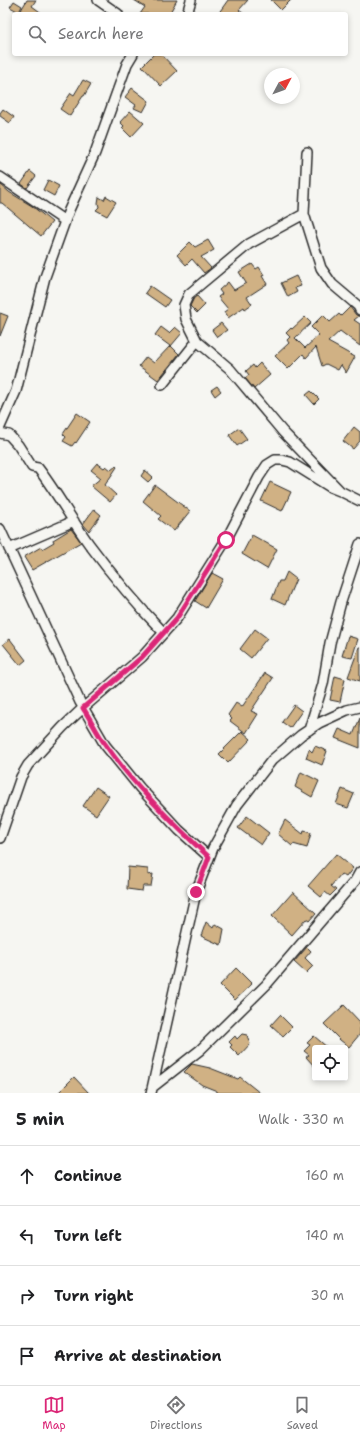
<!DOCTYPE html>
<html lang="en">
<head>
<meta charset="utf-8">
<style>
  :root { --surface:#fff; --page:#f6f6f6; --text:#202124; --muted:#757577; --line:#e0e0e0; --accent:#db2777 }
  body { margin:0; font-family:"Shantell Sans",sans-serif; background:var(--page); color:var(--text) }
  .controls { position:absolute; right:12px; bottom:12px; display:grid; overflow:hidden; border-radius:4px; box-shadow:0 2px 6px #0003 }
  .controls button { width:36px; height:36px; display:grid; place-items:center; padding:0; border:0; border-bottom:1px solid var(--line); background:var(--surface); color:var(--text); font:20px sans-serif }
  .compass { position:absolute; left:264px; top:68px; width:36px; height:36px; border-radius:50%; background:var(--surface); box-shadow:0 2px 6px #0003; rotate:49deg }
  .stop { position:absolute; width:12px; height:12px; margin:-9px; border:3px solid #db2777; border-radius:50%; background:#fff }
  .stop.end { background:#db2777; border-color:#fff; box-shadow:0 1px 4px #0008 }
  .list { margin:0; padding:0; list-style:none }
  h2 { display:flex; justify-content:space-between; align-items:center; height:52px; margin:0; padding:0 16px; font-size:17px }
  h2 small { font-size:13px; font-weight:400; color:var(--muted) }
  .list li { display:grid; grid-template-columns:26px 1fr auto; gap:12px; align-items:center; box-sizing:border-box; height:60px; padding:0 16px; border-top:1px solid var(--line) }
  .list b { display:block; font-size:15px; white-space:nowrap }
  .list em { font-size:13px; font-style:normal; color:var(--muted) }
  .icon { flex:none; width:22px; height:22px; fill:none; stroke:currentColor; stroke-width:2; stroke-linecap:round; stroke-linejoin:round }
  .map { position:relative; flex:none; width:360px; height:1093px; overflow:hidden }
  .search { position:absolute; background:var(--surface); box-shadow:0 2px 6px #0003; left:12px; right:12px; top:12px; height:44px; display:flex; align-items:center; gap:10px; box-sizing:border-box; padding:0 14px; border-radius:4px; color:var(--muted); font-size:15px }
  .sheet { height:292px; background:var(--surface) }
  nav { display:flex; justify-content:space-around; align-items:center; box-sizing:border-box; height:56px; border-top:1px solid var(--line); background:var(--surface); font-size:11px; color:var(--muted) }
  nav a { display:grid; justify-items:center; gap:2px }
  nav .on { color:var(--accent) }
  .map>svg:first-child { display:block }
</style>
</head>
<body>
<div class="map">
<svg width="360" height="1093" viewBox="0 0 360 1093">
  <rect width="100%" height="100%" fill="#f6f6f2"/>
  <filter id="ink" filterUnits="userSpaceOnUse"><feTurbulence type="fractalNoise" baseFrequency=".025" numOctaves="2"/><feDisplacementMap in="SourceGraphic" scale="8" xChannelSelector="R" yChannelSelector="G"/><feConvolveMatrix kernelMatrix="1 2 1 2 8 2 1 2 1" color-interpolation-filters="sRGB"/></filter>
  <g filter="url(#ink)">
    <path fill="#d0b184" stroke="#2b2b2b" d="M27,0H36L32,6L43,14H27L21,10Z
      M134,0H177L169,14H140L145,7Z
      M228,0H248L239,10L244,14H218Z
      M271,0H291L281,10Z
      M14,1L22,6L19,12L10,7Z
      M154,54H161L177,71L161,86L142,66Z
      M83,80L91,84L84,96H83L70,116L60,109L71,93L74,95Z
      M132,88L149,101L143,112L134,108L136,105L125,97Z
      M3,109L14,117L10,123L0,116V113Z
      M130,111L144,123L131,137L122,128L124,126L120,122Z
      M30,171L36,176L27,188L21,184Z
      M48,180L59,186L54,196L43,190Z
      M0,184L9,192L32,206L52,222L41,236L2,203H0Z
      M106,196L116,202L107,216L96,210L99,207L98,203L99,197L104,200Z
      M208,240L214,250L201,257L211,268L204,273L192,259L186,265L177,255L190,242L195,247Z
      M252,264L256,269L259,267L264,275L262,276L267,284L247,297L252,304L245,309L244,307L228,318L224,312L228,309L218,297L222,294L219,290L228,282L234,290L246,283L239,272Z
      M296,276L301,286L295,288L297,292L288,297L281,283Z
      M150,286L170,300L165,307L145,293Z
      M197,296L205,305L197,313L190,306L194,298Z
      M350,307L356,315L359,316L354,320L360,324V346L340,331L328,342L355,357L346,373L341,365L338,370L326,364L322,366L316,347L306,358L303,354L288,369L275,356L289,343L287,340L290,337L286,333L291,328L292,329L305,317L311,323L295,338L305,348L319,335L311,327L323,315L330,322L339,314L341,316Z
      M0,313L8,316L0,336Z
      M221,323L227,330L217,337L212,330Z
      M161,327L169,333L175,327L182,333L171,346L179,354L158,380L139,366L146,357L154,363L170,346L155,335Z
      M260,363L270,375L254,389L245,378L249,375L246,371L253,365L255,368Z
      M217,386L221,391L215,396L211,390Z
      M311,391L319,399L314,404L306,395Z
      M77,413L90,422L76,443L75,442L72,446L63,441L66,437L63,434Z
      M354,427L360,432V441L353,449L343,441Z
      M239,428L247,439L237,446L229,435Z
      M97,463L104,468L106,466L111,470L116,466L117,467L105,485L116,495L110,502L91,486L101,478L91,470Z
      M145,470L153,477L148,482L141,476Z
      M270,482L291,492L282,511L261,501Z
      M155,485L190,511L174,531L158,519L161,516L143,501Z
      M94,509L101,515L89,531L83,524Z
      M71,529L81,542L32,570L24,557L41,547L42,549L54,542L53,540Z
      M252,535L277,549L267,569L242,554Z
      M287,572L296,579L285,605L272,599L279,581H283Z
      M212,573L223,579L206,608L195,601Z
      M255,629L267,638L251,658L240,649Z
      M348,636L358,639L352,658L342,656Z
      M10,639L26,660L20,665L3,644Z
      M359,647H360V681L348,677Z
      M265,673L273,678L251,711L258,714L246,733L230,721L232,719L228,715L236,703L242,707Z
      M335,676L345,679L340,702L330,700Z
      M294,705L302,711L290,728L282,722Z
      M360,718V748L335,738L339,729L353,735Z
      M242,731L251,739L228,763L219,754Z
      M315,746L327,751L322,765L306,758L309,749L312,752Z
      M301,772L319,781L312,797L295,787Z
      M96,787L109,796L96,815L83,806Z
      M342,789L354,794L348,808L336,804Z
      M247,816L269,833L261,845L238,828Z
      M285,820L303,834L304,831L311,833L307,848L293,844L292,846L278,834Z
      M336,854L353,868L346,877L341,874L331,886L336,890L330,896L325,892L321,897L308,886Z
      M128,867L148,869V875L153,874L151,886H143L142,891L127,889Z
      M293,892L316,913L309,921L306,919L292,935L272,916Z
      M206,922L213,928L215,924L224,929L221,945L201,936Z
      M307,947L311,951L305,958L313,966L306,973L294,962Z
      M236,968L252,984L235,1000L220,985Z
      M344,1005L360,1022V1034L349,1047L340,1040L324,1024Z
      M280,1015L292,1027L283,1036L271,1025Z
      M242,1034L247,1035L250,1044L239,1056L230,1047L232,1045L229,1042L235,1036L237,1039Z
      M314,1036L328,1048H315V1067L306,1057L309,1055L304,1051L310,1045L307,1043Z
      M192,1064L210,1068L238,1079L240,1077L260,1093H217V1091L202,1085L184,1072Z
      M74,1077L89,1093H58Z"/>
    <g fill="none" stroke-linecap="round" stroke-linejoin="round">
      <g stroke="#2b2b2b" stroke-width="12">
        <path id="street" d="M98,0L118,14
          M187,14L191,0
          M307,152L304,214L321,268L332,284L358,306L360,310
          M0,177L65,221
          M304,214L249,244L189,294L184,305L186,319L197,341L230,369L283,432L340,491L360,501
          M162,385L197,341
          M0,427L16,391L45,277L69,210L95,153L127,64L133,54
          M0,433L9,435L18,445L32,467L38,468C57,493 71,519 89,544C112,575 137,605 164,633
          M0,529L80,702L105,745L140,788L179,830L209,857
          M9,549L74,521
          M309,730L323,684L330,643L341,602L360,544
          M0,838L21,777L28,765L63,727L83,708L142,657L177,618L226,540L259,477L267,465L275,460H282L290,462L330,487L340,491
          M154,1086L200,1050L266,985L355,881L360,872
          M151,1093L196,892L213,848L237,805L272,760L301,735L319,723L347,710L360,707"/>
      </g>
      <use href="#street" stroke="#f6f6f2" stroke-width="9"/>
    </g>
  </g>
  <g fill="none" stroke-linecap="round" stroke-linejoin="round" filter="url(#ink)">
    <path stroke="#db2777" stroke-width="5" d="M196,892L209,857C173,824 133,785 105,744C97,733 91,720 83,708L142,657L177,618L226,540"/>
  </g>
</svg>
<div class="controls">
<button><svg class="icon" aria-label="locate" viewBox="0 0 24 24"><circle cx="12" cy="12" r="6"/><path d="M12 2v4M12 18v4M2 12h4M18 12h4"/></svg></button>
</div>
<svg class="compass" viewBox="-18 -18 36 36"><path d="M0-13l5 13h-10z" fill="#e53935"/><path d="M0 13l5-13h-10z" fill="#757577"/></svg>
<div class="stop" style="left:226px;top:540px"></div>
<div class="stop end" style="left:196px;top:892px"></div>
<div class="search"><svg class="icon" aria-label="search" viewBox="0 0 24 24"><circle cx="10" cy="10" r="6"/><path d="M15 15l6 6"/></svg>Search here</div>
</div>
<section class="sheet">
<h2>5 min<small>Walk · 330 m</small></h2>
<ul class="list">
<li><svg class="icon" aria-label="ahead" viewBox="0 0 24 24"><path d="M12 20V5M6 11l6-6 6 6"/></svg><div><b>Continue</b></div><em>160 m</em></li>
<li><svg class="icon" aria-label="left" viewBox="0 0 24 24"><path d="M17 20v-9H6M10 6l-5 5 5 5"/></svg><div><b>Turn left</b></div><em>140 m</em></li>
<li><svg class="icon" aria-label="right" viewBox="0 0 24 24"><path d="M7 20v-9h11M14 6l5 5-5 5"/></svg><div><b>Turn right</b></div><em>30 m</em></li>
<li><svg class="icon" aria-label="arrive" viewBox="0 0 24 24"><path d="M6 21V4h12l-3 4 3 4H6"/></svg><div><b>Arrive at destination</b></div></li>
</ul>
</section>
<nav>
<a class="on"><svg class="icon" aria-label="map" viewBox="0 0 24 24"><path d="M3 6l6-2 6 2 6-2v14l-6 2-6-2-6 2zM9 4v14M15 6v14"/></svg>Map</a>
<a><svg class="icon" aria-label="directions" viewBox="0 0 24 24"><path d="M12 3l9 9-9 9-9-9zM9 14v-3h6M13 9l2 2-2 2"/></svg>Directions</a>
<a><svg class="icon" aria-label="saved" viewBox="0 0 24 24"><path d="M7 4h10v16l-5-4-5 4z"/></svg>Saved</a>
</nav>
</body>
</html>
